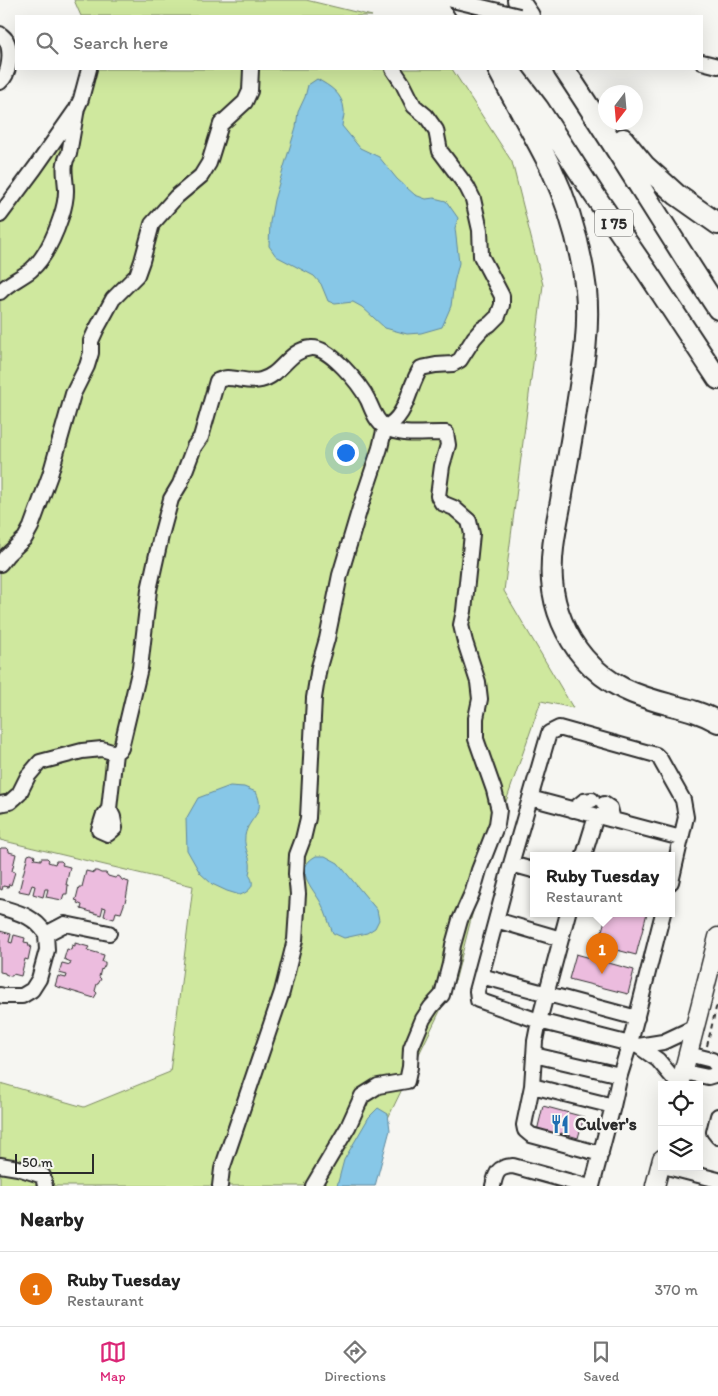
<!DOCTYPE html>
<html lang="en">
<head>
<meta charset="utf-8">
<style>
  :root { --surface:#fff; --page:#f2f2f2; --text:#222; --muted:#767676; --line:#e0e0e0; --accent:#db2777 }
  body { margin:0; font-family:Itim,sans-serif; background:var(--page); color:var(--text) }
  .controls { position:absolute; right:15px; bottom:15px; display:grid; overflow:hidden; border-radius:0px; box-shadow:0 5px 20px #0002 }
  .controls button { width:45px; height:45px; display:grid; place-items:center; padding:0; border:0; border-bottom:1px solid var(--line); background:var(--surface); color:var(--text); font:25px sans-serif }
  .compass { position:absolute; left:598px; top:85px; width:45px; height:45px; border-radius:50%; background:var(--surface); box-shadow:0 5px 20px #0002; rotate:196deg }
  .scale { position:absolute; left:15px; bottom:12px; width:79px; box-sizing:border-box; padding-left:5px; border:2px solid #2b2b2b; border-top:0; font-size:14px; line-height:18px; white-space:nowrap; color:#2b2b2b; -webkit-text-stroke:4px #f6f6f2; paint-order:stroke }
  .you { position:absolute; left:345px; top:452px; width:18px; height:18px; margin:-12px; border:4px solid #fff; border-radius:50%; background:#1a73e8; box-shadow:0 0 0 8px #1a73e833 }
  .badge { display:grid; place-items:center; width:32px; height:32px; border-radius:50%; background:var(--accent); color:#fff; font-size:16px; font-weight:700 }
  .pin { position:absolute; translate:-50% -41px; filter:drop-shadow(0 1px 2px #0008) }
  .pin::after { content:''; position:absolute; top:26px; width:18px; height:15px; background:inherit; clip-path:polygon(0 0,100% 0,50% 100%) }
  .popup { position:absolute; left:530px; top:852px; width:145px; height:65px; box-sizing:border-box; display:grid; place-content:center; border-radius:0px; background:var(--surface); filter:drop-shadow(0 1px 4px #0005); font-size:16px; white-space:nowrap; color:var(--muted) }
  .popup b { font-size:19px; color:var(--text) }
  .popup::after { content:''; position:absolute; left:50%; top:100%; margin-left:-10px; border:10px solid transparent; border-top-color:var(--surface) }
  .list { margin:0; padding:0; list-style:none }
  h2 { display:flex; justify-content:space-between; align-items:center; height:65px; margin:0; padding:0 20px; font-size:21px }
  h2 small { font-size:16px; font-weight:400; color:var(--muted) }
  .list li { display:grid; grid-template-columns:32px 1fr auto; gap:15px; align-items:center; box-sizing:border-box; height:75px; padding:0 20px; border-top:1px solid var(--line) }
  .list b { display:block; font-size:19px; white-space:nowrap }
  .list p { margin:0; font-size:16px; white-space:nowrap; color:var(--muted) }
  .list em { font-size:16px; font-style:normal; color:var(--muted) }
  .icon { flex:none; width:28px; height:28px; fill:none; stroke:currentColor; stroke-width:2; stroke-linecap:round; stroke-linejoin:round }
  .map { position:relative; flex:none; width:718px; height:1186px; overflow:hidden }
  .search { position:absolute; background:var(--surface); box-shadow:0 5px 20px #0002; left:15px; right:15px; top:15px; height:55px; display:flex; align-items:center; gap:12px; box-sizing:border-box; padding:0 18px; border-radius:0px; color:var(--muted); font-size:19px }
  .sheet { height:140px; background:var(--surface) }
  nav { display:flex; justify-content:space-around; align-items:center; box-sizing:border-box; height:70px; border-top:1px solid var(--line); background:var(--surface); font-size:14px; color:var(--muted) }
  nav a { display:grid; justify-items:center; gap:2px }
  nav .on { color:var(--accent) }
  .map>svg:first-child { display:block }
</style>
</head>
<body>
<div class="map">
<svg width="718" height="1186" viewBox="0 0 718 1186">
  <rect width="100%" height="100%" fill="#f6f6f2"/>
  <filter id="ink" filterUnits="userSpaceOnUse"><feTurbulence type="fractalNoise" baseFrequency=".02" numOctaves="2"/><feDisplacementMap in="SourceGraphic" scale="10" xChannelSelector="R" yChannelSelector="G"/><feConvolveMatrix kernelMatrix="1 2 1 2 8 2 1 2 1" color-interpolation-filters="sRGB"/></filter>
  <g filter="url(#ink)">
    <path fill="#cfe89e" stroke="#7d8a64" d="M74,0H306L372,16H81Z
      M83,69H452L512,162L543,285L504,591L573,708L541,701L487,856L456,978L355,1186H0V1083L84,1107L170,1072L193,886L0,840V209L70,114Z"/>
    <path fill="#87c7e7" stroke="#62899c" d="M317,79C330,86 343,94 344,110C345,115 342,121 342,126L360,148L379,157L397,179L415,195L426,199L434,198L446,201L458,218L455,228L459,263L454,283L451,306L442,327L421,333L407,334L385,328L362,307L353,302L335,304L328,301L321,284L314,276L276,256L269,246L270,222L274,200L296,127L298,112L305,97L308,85Z
      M230,786L244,787L256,792C267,814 248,817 245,836C243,851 254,859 249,874C250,877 252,879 252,881C254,888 246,893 240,895L227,891L212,884L200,873L187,850L186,819L198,798Z
      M316,856H325L338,863L377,910L379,920L375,928L367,933L344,938L333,933C329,924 326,912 321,903C313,888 292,869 316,856Z
      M378,1108L388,1114L390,1130L375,1186H337L344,1160L369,1117Z"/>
    <path fill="#ecbcde" stroke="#2b2b2b" d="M1,848H7L9,850V852L16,854L12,871L15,872L11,885L9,884L8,887L3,886L2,890L0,889V849Z
      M31,854L35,856L34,859L41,860V858H47L49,860L48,862L55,864L56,861H61L63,863L62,865L70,867L66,885H68L67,894H64L62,900L46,897L48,889H45L43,897L33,894L35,886L32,885L29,893L19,891L28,855Z
      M86,871L94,873V871H97L101,873H106L108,876L115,878L118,876L120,877L122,880L129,882L126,899L121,913L116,912L114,919L104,916L106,908L103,907L101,915L81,909L82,905L77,903L78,901L75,900L76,899L79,887H82Z
      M607,913H647L636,955L598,945Z
      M0,931L11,934L9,942L12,943L14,935L25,938L24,942L29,943L28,946H31L28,960L25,959L21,976L13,974L12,976H10L5,974V973L0,972Z
      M75,943L89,947L87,950L104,955L102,962H105V965L102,970L101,969L99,977L101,979L98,984H97L95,991L97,993L94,998L55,986L58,976L66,978L67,975L59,973L62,963L70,965L71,962L64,959L67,949L71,950L72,945L75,946Z
      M576,954L634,970L628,994L569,979Z
      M543,1106L584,1117L578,1138L561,1133L560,1136L537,1131Z"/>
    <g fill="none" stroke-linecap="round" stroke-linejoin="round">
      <g stroke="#2b2b2b" stroke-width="18">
        <path id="minor" d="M0,34C2,36 4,37 6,40C12,51 10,74 0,82
          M702,62L718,66
          M0,215L35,168L75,111
          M0,292C8,283 21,278 31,270C46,257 55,235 61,217C64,208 66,200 66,191C66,178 61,165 69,154L77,108L81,99L89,69
          M385,427C408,417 408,386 421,368L436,365L453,364L460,360L474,338L482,329L490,324L498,316L502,305V296L481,256L480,230L473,199L467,187L440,151L436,130L426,116L414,106L403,84L393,69
          M0,564L7,555L25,538L31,527L50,475L73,394L87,366L91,353V341L96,330L113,299L137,275L142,261L152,224L176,197L201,176L209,163L221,124L245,102L250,91L251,69
          M530,798L681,838
          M0,804L10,802L19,794L28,776L40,762L82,751L102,749L115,753
          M604,804L610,808L613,820
          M109,809L113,817L115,828L108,834L99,830L103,817L109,809L115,753L121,748L140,668L149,590L161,536L171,499L180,484L194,447L201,437L217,381C220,380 224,378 227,378C239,378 249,383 261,380C282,375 288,350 311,348C329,346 360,384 368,400C372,409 376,422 386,428C404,437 426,432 446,433L448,445L442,466L438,496L442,503L454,508L469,521L472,534L464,611L461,625L465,642L478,682L480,699L476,718V739L494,790L499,810L497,824L479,870L473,891L460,920L453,945L450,964L442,995L431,1007L423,1019L411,1048L410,1067L407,1081L378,1086L362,1096L348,1127L313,1186
          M573,810L584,801L592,800
          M584,855L596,816
          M511,864L549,733L559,728L656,755L660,759L683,800L686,817L671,882
          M533,870L511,864L477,991L478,1000L539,1021L638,1046L658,1060L679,1085
          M0,907C20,913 34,916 46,934L65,924L109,933
          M568,913L539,1021L535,1041L532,1086L524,1125L525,1130L531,1135L601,1154
          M496,920L561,939
          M481,976L637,1018
          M0,995L3,996H22L32,990L39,979L47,950L46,934
          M638,1046L663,1042L695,1027
          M688,1054L712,1060L718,1067
          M534,1055L620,1075
          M684,1072L708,1077L718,1074
          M532,1086L613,1106
          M718,1116L714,1132L718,1137
          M0,1165L18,1168L43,1176L45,1186
          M667,1167L718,1180
          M220,1186L222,1169L282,992L295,940L298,894L296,874L297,855L303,839L308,818L314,698L319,667L327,639L340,575L360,508L380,448L385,427
          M493,1186C496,1172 498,1167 513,1166L586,1186
          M592,1186L613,1106L620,1075L630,1043L663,913"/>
      </g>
      <g stroke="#2b2b2b" stroke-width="21">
        <path id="major" d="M680,1085L718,937
          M655,1186L662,1159"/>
      </g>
      <g stroke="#2b2b2b" stroke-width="24">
        <path id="highway" d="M459,0L469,16
          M518,0L529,16
          M498,69C515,102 534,134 551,168C569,206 581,248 586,290C590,328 583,368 577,405C572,437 566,469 561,501C556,527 550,554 552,581C554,609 566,637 584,658C608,686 636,696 671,705C687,709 703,713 718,722
          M564,69C617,148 666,230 718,309
          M509,70L538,108L593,193L648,273L718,379
          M623,139L645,166L677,195L718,224"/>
      </g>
      <path stroke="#2b2b2b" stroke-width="2" stroke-dasharray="5 4" stroke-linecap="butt" d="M707,1046L716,1008L718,1005"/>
      <use href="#minor" stroke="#f6f6f2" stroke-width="14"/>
      <use href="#major" stroke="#f6f6f2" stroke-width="18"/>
      <use href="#highway" stroke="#f6f6f2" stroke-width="20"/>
      <g stroke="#2b2b2b" stroke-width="18" stroke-linecap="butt">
        <path id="minor-bridge" d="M452,0L519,16"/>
      </g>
      <use href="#minor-bridge" stroke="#f6f6f2" stroke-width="14"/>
    </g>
  </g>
  <defs>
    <g id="restaurant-bare" transform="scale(1.5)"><path d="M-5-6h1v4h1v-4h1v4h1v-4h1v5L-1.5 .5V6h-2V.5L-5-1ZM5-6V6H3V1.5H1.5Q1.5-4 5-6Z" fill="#1f6fb2" stroke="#f6f6f2" stroke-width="2.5" paint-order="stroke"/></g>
  </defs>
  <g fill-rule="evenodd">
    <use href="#restaurant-bare" x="560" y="1124"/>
  </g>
  <g text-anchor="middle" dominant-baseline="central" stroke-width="4.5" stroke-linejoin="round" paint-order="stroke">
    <rect fill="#f6f6f2" stroke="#686867" stroke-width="1" x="595" y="209.5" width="38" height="27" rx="4"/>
    <g font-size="16" font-weight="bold" fill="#2b2b2b">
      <text x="614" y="223">I 75</text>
    </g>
    <g font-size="18" font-weight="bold" fill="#2b2b2b" stroke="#f6f6f2" text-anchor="start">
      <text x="575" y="1124">Culver's</text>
    </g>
  </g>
</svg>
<div class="controls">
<button><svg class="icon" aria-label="locate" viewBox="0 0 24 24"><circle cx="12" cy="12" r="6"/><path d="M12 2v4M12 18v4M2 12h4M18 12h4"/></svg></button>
<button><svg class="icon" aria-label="layers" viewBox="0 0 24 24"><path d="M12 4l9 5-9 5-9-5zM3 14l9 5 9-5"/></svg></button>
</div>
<svg class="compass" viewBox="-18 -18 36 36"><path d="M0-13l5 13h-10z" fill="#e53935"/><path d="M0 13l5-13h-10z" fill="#767676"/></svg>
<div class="scale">50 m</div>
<div class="you"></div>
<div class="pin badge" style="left:602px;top:974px;background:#e8710a">1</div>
<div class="popup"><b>Ruby Tuesday</b>Restaurant</div>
<div class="search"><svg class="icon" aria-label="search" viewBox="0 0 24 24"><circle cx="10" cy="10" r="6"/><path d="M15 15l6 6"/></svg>Search here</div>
</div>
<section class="sheet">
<h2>Nearby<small></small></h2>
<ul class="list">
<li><span class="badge" style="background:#e8710a">1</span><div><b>Ruby Tuesday</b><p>Restaurant</p></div><em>370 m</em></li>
</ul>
</section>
<nav>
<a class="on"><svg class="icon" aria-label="map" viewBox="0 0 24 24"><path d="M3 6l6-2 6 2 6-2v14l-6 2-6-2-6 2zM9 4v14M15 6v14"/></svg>Map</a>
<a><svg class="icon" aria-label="directions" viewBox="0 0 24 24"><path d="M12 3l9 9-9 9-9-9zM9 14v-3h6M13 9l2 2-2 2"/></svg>Directions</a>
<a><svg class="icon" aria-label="saved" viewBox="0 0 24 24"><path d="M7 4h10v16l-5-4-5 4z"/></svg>Saved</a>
</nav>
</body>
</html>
